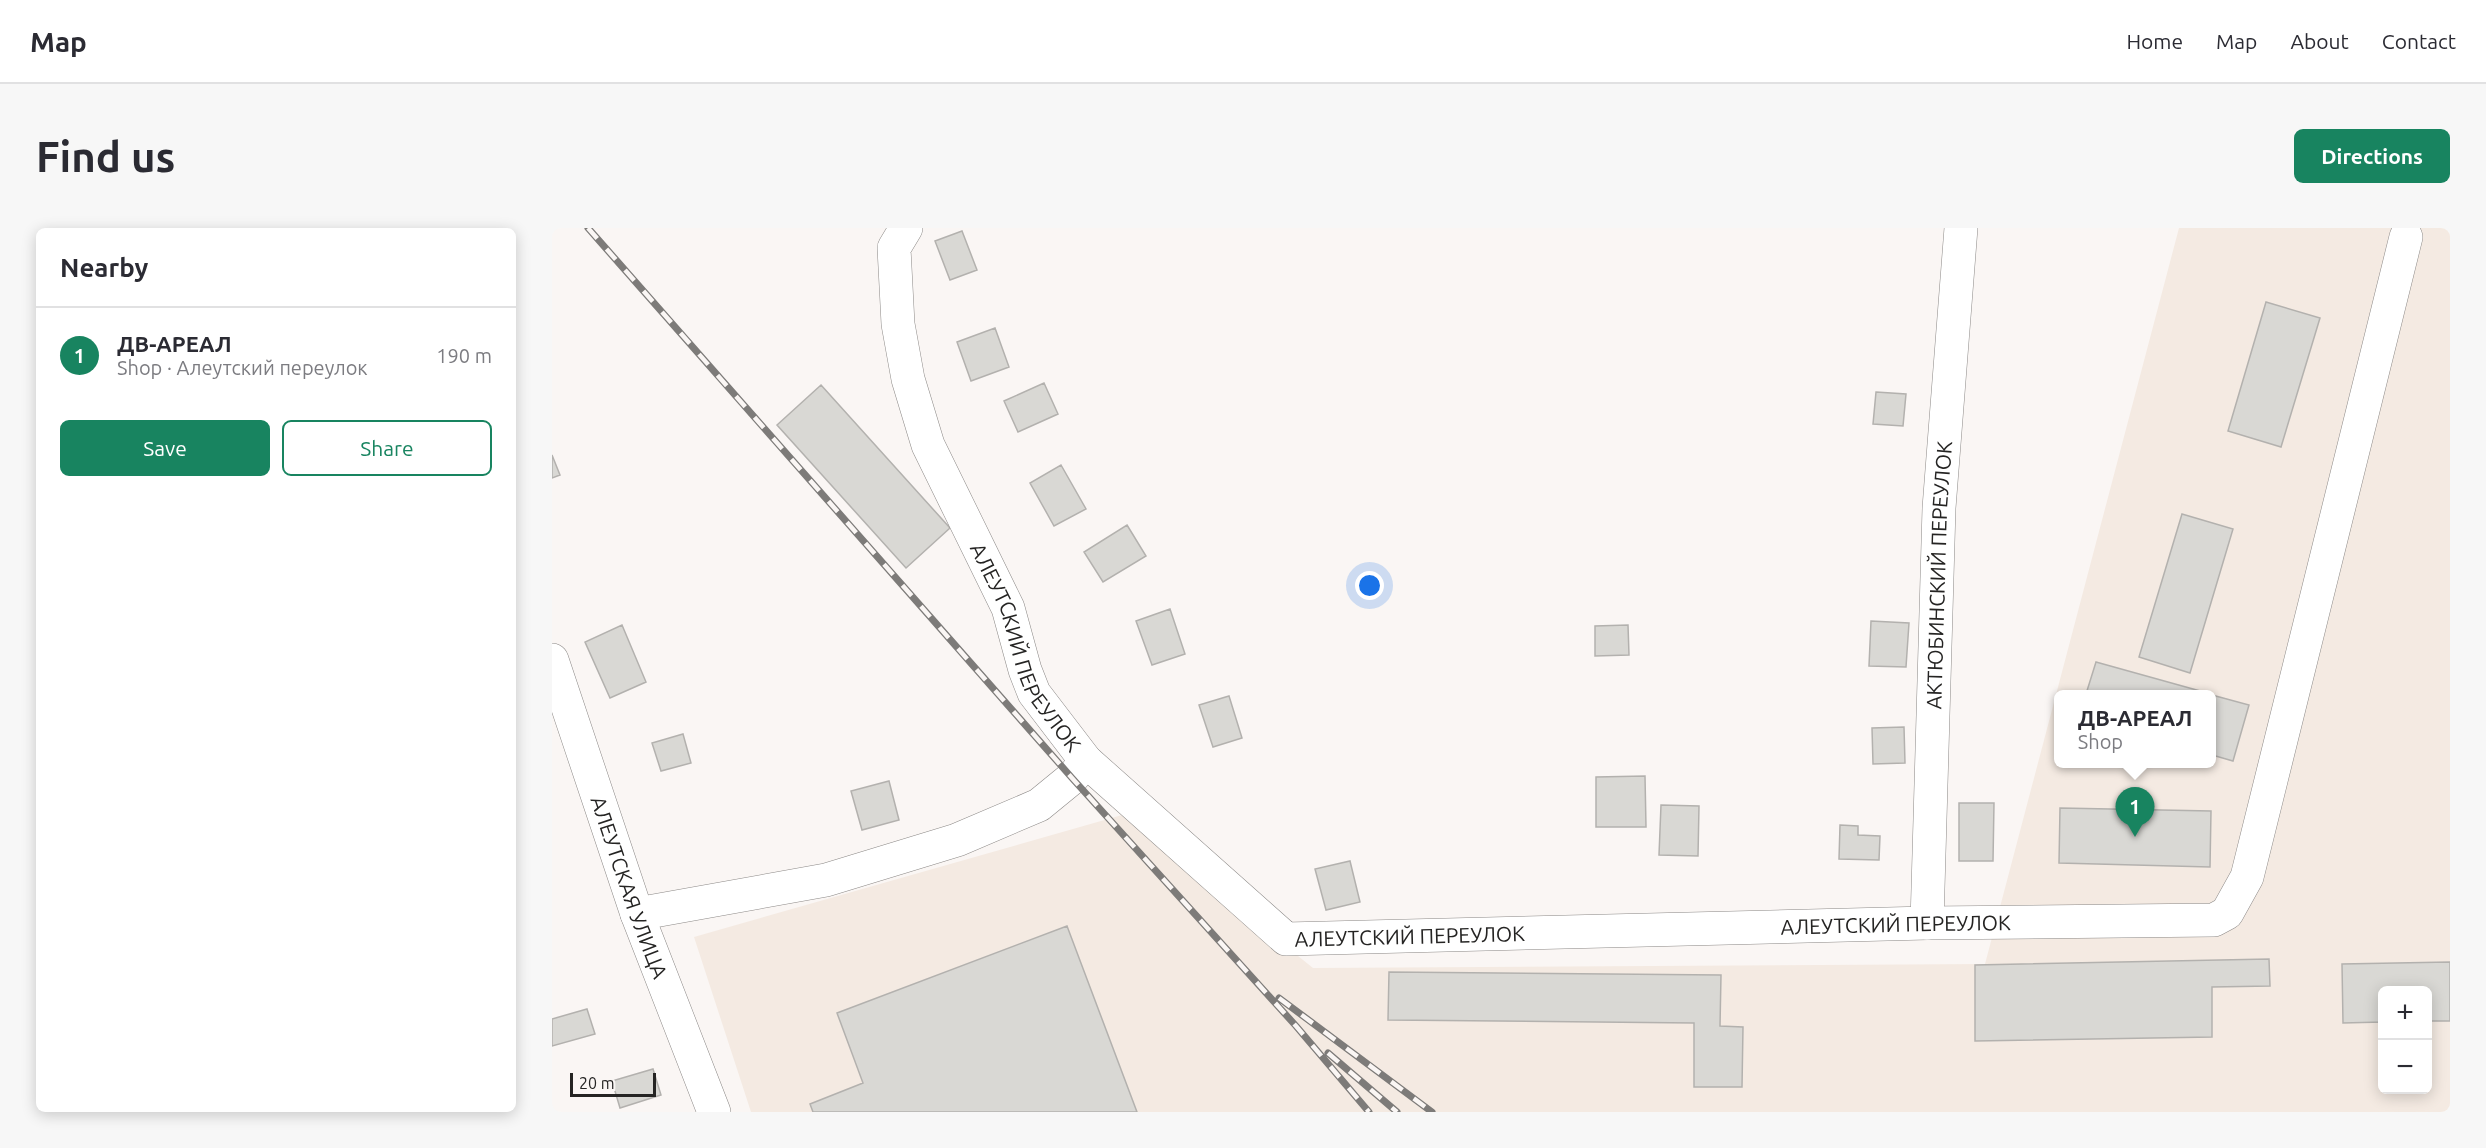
<!DOCTYPE html>
<html lang="en">
<head>
<meta charset="utf-8">
<style>
  :root { --surface:#fff; --page:#f7f7f7; --text:#2b2b33; --muted:#7c7c81; --line:#e1e1e2; --accent:#188460 }
  body { margin:0; font-family:Ubuntu,sans-serif; background:var(--page); color:var(--text) }
  .controls { position:absolute; right:18px; bottom:18px; display:grid; overflow:hidden; border-radius:9px; box-shadow:0 3px 15px #0003 }
  .controls button { width:54px; height:54px; display:grid; place-items:center; padding:0; border:0; border-bottom:2px solid var(--line); background:var(--surface); color:var(--text); font:30px sans-serif }
  .scale { position:absolute; left:18px; bottom:15px; width:86px; box-sizing:border-box; padding-left:6px; border:3px solid #252423; border-top:0; font-size:16px; line-height:21px; white-space:nowrap; color:#252423; -webkit-text-stroke:4px #faf6f4; paint-order:stroke }
  .you { position:absolute; left:818px; top:358px; width:21px; height:21px; margin:-15px; border:4px solid #fff; border-radius:50%; background:#1a73e8; box-shadow:0 0 0 9px #1a73e833 }
  .badge { display:grid; place-items:center; width:39px; height:39px; border-radius:50%; background:var(--accent); color:#fff; font-size:20px; font-weight:700 }
  .pin { position:absolute; translate:-50% -50px; filter:drop-shadow(0 2px 3px #0008) }
  .pin::after { content:''; position:absolute; top:32px; width:21px; height:18px; background:inherit; clip-path:polygon(0 0,100% 0,50% 100%) }
  .popup { position:absolute; left:1502px; top:462px; width:162px; height:78px; box-sizing:border-box; display:grid; place-content:center; border-radius:9px; background:var(--surface); filter:drop-shadow(0 2px 4px #0005); font-size:20px; white-space:nowrap; color:var(--muted) }
  .popup b { font-size:22px; color:var(--text) }
  .popup::after { content:''; position:absolute; left:50%; top:100%; margin-left:-12px; border:12px solid transparent; border-top-color:var(--surface) }
  .list { margin:0; padding:0; list-style:none }
  h2 { display:flex; justify-content:space-between; align-items:center; height:78px; margin:0; padding:0 24px; font-size:26px }
  h2 small { font-size:20px; font-weight:400; color:var(--muted) }
  .list li { display:grid; grid-template-columns:39px 1fr auto; gap:18px; align-items:center; box-sizing:border-box; height:96px; padding:0 24px; border-top:2px solid var(--line) }
  .list b { display:block; font-size:22px; white-space:nowrap }
  .list p { margin:0; font-size:20px; white-space:nowrap; color:var(--muted) }
  .list em { font-size:20px; font-style:normal; color:var(--muted) }
  .actions { display:flex; gap:12px; padding:18px 24px }
  .actions a { flex:1; padding:14px 0; border:2px solid var(--accent); border-radius:9px; text-align:center; font-size:21px; color:var(--accent) }
  .actions .main { background:var(--accent); color:#fff }
  .map { position:relative; flex:none; width:1898px; height:884px; overflow:hidden; border-radius:9px }
  header { display:flex; align-items:center; gap:36px; box-sizing:border-box; height:84px; padding:0 30px; background:var(--surface); border-bottom:2px solid var(--line) }
  header strong { font-size:28px }
  nav { display:flex; gap:33px; margin-inline-start:auto; font-size:21px }
  .intro { display:flex; align-items:center; justify-content:space-between; box-sizing:border-box; height:144px; padding:0 36px }
  h1 { margin:0; font-size:42px }
  .button { padding:15px 27px; border-radius:9px; background:var(--accent); color:#fff; font-size:21px; font-weight:700 }
  main { display:flex; gap:36px; padding:0 36px }
  aside { flex:1; background:var(--surface); border-radius:9px; box-shadow:0 3px 15px #0003 }
  .map>svg:first-child { display:block }
</style>
</head>
<body>
<header>
<strong>Map</strong>
<nav><a>Home</a><a>Map</a><a>About</a><a>Contact</a></nav>
</header>
<div class="intro"><h1>Find us</h1><a class="button">Directions</a></div>
<main>
<aside>
<h2>Nearby<small></small></h2>
<ul class="list">
<li><span class="badge">1</span><div><b>ДВ-АРЕАЛ</b><p>Shop · Алеутский переулок</p></div><em>190 m</em></li>
</ul>
<div class="actions"><a class="main">Save</a><a>Share</a></div>
</aside>
<div class="map">
<svg width="1898" height="884" viewBox="0 0 1898 884">
  <rect width="100%" height="100%" fill="#faf6f4"/>
  <path fill="#f4eae2" fill-rule="evenodd" d="M1627,0H1898V884H199L142,709L570,587L761,740L1433,736ZM1506,466H1660V536H1506ZM1830,762H1876V862H1830Z"/>
  <path fill="#d9d8d4" stroke="#b3b1ae" stroke-width="1.5" d="M410,3L425,42L398,52L383,13Z
    M1714,74L1768,90L1729,219L1676,203Z
    M443,100L457,139L419,153L405,114Z
    M492,155L506,186L466,204L452,173Z
    M269,157L398,300L354,340L225,197Z
    M1324,164L1354,166L1351,198L1321,196Z
    M0,227L8,247L0,250Z
    M509,237L534,281L502,298L478,255Z
    M1630,286L1681,301L1638,445L1587,429Z
    M575,297L594,328L551,354L532,324Z
    M618,381L633,426L600,437L584,393Z
    M1319,393L1357,395L1354,439L1317,438Z
    M70,397L94,454L58,470L33,414Z
    M1076,397L1077,427L1043,428V398Z
    M1544,434L1659,466H1534Z
    M1660,467L1697,477L1681,533L1660,527Z
    M677,468L690,510L661,519L647,477Z
    M1352,499L1353,535L1321,536L1320,500Z
    M131,506L139,535L109,543L100,515Z
    M1093,548L1094,599H1044V549Z
    M337,553L347,592L310,602L299,563Z
    M1407,575H1442L1441,633H1407Z
    M1109,577L1147,578L1146,628L1107,627Z
    M1508,580L1659,583L1658,639L1507,635Z
    M1288,597L1306,598V607L1328,608L1327,632L1287,631Z
    M798,633L808,674L774,682L763,641Z
    M515,698L585,884H261L258,876L311,855L285,785Z
    M1717,731L1718,758L1660,759V809L1423,813V737Z
    M1898,734V793H1876V762H1830V794L1791,795L1790,736Z
    M837,744L1169,747L1168,798L1191,799L1190,859H1142V795L836,792Z
    M35,781L43,806L0,818V791Z
    M101,841L109,867L68,880L60,853Z"/>
  <g fill="none" stroke-linecap="round" stroke-linejoin="round">
    <g stroke="#8c8987" stroke-width="34">
      <g id="minor">
        <path id="s1" d="M354,0L342,20L346,96L356,151L376,217L456,380L473,442L482,465L534,533L734,711L1375,695L1662,692L1675,685L1695,649L1854,9"/>
        <path id="s2" d="M0,432L85,686L162,884"/>
        <path d="M85,686L274,652L405,612L487,577L520,550L534,533"/>
        <path id="s3" d="M1375,695L1387,280L1409,0"/>
      </g>
    </g>
    <use href="#minor" stroke="#fff" stroke-width="33"/>
    <g stroke="#7d7b79" stroke-width="7">
      <path id="rail" d="M36,0L520,550L744,798L817,884
        M727,770L880,884
        M776,825L845,884"/>
    </g>
    <use href="#rail" stroke="#faf6f4" stroke-width="4.5" stroke-dasharray="14" stroke-linecap="butt"/>
  </g>
  <g text-anchor="middle" dominant-baseline="central" stroke-width="5" stroke-linejoin="round" paint-order="stroke">
    <g font-size="21" fill="#252423" stroke="#faf6f4">
      <text stroke="none"><textPath href="#s3" startOffset="348">АКТЮБИНСКИЙ ПЕРЕУЛОК</textPath></text>
      <text stroke="none"><textPath href="#s1" startOffset="450">АЛЕУТСКИЙ ПЕРЕУЛОК</textPath></text>
      <text stroke="none"><textPath href="#s2" startOffset="240">АЛЕУТСКАЯ УЛИЦА</textPath></text>
      <text stroke="none"><textPath href="#s1" startOffset="1458">АЛЕУТСКИЙ ПЕРЕУЛОК</textPath></text>
      <text stroke="none"><textPath href="#s1" startOffset="972">АЛЕУТСКИЙ ПЕРЕУЛОК</textPath></text>
    </g>
  </g>
</svg>
<div class="controls">
<button>+</button>
<button>−</button>
</div>
<div class="scale">20 m</div>
<div class="you"></div>
<div class="pin badge" style="left:1583px;top:609px">1</div>
<div class="popup"><b>ДВ-АРЕАЛ</b>Shop</div>
</div>
</main>
</body>
</html>
